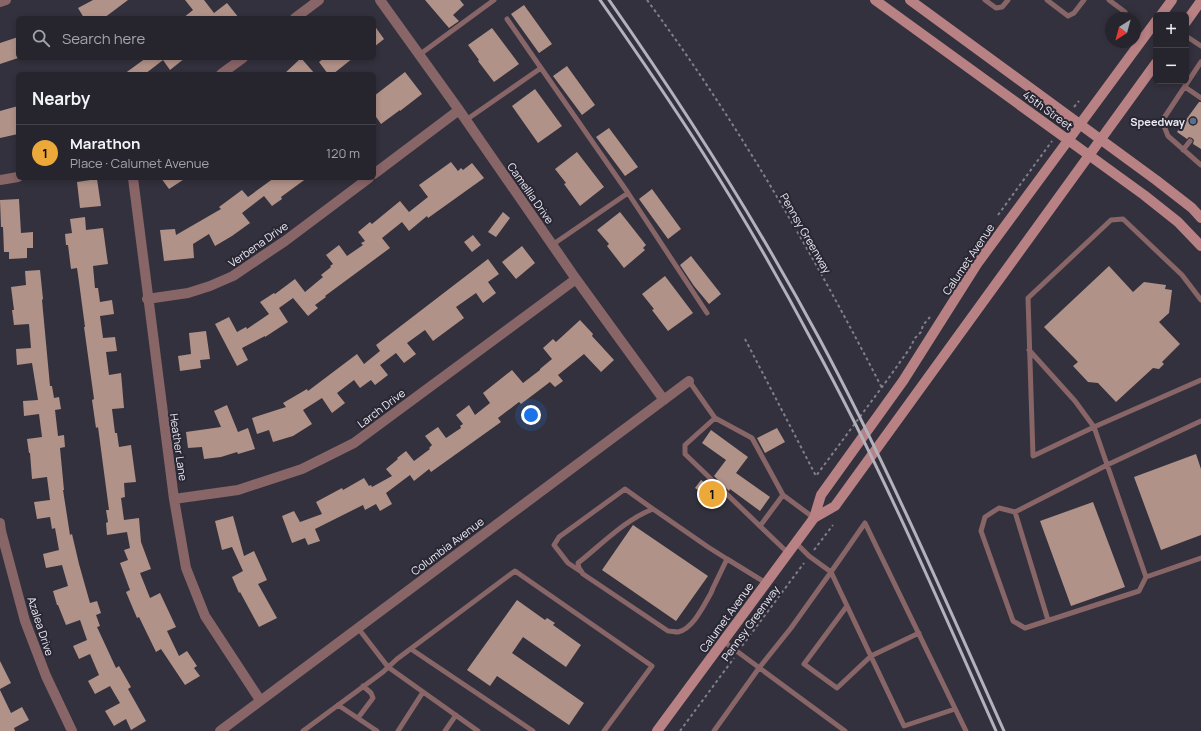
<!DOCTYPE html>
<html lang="en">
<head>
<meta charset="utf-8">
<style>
  :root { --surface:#26252e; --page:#32313a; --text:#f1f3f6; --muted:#a4a5aa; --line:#42424a; --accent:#eca93a }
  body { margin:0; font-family:Manrope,sans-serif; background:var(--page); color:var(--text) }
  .controls { position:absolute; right:12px; top:12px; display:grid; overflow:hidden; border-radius:6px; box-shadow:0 2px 6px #0003 }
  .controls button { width:36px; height:36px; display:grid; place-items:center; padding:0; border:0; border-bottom:1px solid var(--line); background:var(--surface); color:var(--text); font:20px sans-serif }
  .compass { position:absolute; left:1105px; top:12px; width:36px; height:36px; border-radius:50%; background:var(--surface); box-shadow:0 2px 6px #0003; rotate:216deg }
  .you { position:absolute; left:531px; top:415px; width:14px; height:14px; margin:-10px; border:3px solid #fff; border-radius:50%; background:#1a73e8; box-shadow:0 0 0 6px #1a73e833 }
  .badge { display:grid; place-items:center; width:26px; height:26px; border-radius:50%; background:var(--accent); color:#111; font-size:13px; font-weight:700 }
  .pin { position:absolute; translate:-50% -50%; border:2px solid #fff; box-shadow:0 1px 4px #0006 }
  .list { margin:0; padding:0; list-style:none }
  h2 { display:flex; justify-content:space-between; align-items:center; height:52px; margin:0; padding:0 16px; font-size:17px }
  h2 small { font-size:13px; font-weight:400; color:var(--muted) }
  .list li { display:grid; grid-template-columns:26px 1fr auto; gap:12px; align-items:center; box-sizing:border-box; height:56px; padding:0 16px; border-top:1px solid var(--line) }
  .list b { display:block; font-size:15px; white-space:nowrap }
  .list p { margin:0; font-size:13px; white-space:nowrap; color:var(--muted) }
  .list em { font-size:13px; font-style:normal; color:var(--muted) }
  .icon { flex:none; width:22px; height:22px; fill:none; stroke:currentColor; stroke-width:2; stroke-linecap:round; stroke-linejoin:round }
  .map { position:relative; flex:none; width:1201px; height:731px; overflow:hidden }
  .search { position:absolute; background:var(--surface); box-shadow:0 2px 6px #0003; left:16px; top:16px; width:360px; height:44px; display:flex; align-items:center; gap:10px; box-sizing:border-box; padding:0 14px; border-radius:6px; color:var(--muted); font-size:15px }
  .panel { position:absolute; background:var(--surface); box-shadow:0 2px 6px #0003; left:16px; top:72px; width:360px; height:108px; border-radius:6px }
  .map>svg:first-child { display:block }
</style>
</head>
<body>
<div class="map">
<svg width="1201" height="731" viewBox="0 0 1201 731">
  <rect width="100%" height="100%" fill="#33313d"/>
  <path fill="#b19288" d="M93,0H128L104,18H84L78,8Z
    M185,0H204L214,13L227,3L239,18H183L193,10Z
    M425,0H460L464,5L453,15L459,21L449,28Z
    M524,5L552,44L539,53L511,14Z
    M374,25L384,39L374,47Z
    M492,28L519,64L494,82L478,61L479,60L468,45Z
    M18,37V58L0,64V43Z
    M146,58H185L170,70L163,60L145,74H124Z
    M301,58L315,74H284Z
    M324,58H353L333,74H328L319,62Z
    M567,66L595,105L582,115L553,76Z
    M405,72L422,94L400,111V110L381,124L374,114V96Z
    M535,89L562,126L538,143L512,106Z
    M1199,102H1201V149L1193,144L1194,140L1192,138L1189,137L1187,139L1177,132Z
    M18,106V134L0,138V111Z
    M609,128L638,167L625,176L596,137Z
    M577,152L604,187L580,206L564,184L566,183L555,169Z
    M451,162L458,171L461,168L463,170L472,163L484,178L428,218L427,216L409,231L402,222L382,238L390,248L325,296L326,297L315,305L318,308L308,316L293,298L279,308L288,322L265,337V336L242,348L248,360L237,366L215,324L229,317L237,332L246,327L247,329L269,314L260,302L274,293L275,294L295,279L305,292L323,277L321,275L331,267L330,266L333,264L326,255L339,245L347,256L363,245L361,243L365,241L358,232L370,222L372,224L400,201L409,212L428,197L419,185Z
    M161,178H186L169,189Z
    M274,178H307L281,197L282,199L272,206L264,196L242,213L250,223L232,236L215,246L209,234L193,244L194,258L164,261L160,230L175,229L176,235L221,209L219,207L242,190L248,197Z
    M97,179L101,206L80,208L77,182Z
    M652,189L681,229L668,239L639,199Z
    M19,199L21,233L33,232V248H27V258L9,259V252H4L3,227H1L0,200Z
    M503,212L510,218L496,237L488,232Z
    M620,212L646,245L643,248L645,250L624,268L607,246L609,244L597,230Z
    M85,217L86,230L103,228L106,250L108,264L93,266L95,288H98L100,302L112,300L114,314L100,316L103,338L115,337L117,351L106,352L109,375L121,373L124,408L112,409L115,433H117L119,447L131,445L136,482L124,483L125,497L121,498L124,520L139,518L141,542L151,569L140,573L150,598L160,593L176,627L167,631L179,656L187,651L197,666L194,668L200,676L185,685L161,649L156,652L139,617L137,618L126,592L130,590L120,563L128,560L124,550L130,548L127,532L107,535L106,523L108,522L106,510H109L98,427L96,428L92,400L94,399L84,327H85L79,282L77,268L71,269L68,245H66L65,234L72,233L70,219Z
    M473,235L481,245L472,252L464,242Z
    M522,246L535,263L516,279L502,262Z
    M691,256L721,294L709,304L694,286L680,265Z
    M488,259L499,274L488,282L496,293L483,303L476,293L456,307L464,318L433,341L425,330L407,343L416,354L404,363L396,353L380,365L388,375L375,385L371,380L360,388L354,380L337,393L345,403L332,413L322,398L303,410L312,424L293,436L273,442L269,430L257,434L252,418L286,407L283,403L307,389L308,391L357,354L364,364L380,351L376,345Z
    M1109,266L1133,292L1144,282L1166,285L1165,289L1172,290L1169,313L1159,322L1180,344L1162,362L1164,364L1159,369L1153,368L1116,402L1098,383L1088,382L1073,366L1078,362L1044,327Z
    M40,270L43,299L42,300L50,386H52L54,398L59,397L61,409L55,410L58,436L64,435L65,447L60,448L64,490H63L70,535L72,534L79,564L90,603L97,601L101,613L96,615L100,626L97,627L116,668L119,666L131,687L128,689L146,721L131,730L126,719L114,726L105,711L120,703L110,686L95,694L88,681L99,675L90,654L79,659L73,646L87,640L80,620L66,625L58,605H57L53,591L68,586L62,565L46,568L43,554L59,550L55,528L52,529L50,517L37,519L34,502L50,500L47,477L32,479L30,453H29L27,439L42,437L39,414L24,416L23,401L38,400L32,363L17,365L16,349L31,348L29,324L14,325L12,310H14L11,287L26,285L25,271Z
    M665,276L693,313L668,331L652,310L654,309L642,294Z
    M580,320L593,334L592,336L614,360L601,372L584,354L558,375L563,381L555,387L550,382L521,404L519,402L498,418L501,422L431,472L429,469L414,481L410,475L386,493L392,504L380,511L376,504L365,510L363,505L315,529L320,541L308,545L305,538L292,543L282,516L294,511L300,522L322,514L316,502L342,488L343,490L364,478L369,486L371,485L372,487L392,476L386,469L398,459L397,458L406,451L414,461L430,449L429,448L432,445L425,436L438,427L446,438L461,428L460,426L463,424L456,415L469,405L475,415L490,403L483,393L512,370L523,383L540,370V369L552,359L543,348L553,339L556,342Z
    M206,331L210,359L200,360L201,368L180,371L178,356L191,354L189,333Z
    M227,405L238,432L248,428L255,449L238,454L237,452L221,457L204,459L202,447L188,448L186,432L221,427L214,411Z
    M777,428L785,442L765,453L757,438Z
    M711,430L748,457L736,473L770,497L760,511L730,489L729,491L714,476L726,460L702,443Z
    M1196,454L1201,469V535L1161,550L1134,477Z
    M701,480L708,485L709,483L724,497L719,505L695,488Z
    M1093,502L1125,587L1071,606L1040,521Z
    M233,516L244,556L254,551L267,580L258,584L277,618L259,627L240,592L239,593L232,577L243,571L232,547L222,550L215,521Z
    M633,525L708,576L676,621L602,570Z
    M517,600L545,620L547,618L555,623L553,625L581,645L566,667L523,637L512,653L584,703L569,725L497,676L490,686L467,670Z
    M0,661L11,683L0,689Z
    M0,690L11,713L22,707L29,720L14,728L15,731H0Z"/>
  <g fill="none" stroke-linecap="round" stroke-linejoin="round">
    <path stroke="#817f89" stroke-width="2" stroke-dasharray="3 3" stroke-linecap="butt" d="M647,0C737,121 813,254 882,388
      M1074,107L1079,101
      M998,215L1052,141
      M745,339L816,476L888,379L910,348L915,338L921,332L923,325L930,317
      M814,550L833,525
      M742,646L804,563
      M680,731L734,658"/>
    <path stroke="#886567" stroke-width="5" d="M985,0L996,8L1002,7L1008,0
      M1047,0L1068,16L1074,13L1084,0
      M1109,0L1125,12
      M507,19L541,68
      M1186,36L1201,46
      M419,55L494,0
      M1201,62L1162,121L1168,136L1201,165
      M1185,87L1201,98
      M466,120L541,68L628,193L552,245
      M1183,150L1190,141
      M628,193L707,313
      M1201,300L1182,275L1123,219L1111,220L1028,298L1033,456L1094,427L1201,380
      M1029,350L1075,401L1094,427L1146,577
      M689,381L715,418L752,438L783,495
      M715,418L685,445V454L788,553
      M1201,421L1107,465L1015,512L999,508L985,517L981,531L1013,621L1025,628L1139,591L1146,577L1201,558
      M653,509L708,547L727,559L713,588L711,593C704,605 693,629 678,632C675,632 671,631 668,631L583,574L579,568L578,563L583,559C605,541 627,519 653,509Z
      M1015,512L1048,620
      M760,526L783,495L814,518
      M727,559L766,583
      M580,571L568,563L554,545L559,537L625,489L653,509
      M847,606L804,664L837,688L871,656L919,633
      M358,628L388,667L478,731
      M723,641L845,731
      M411,649L533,731
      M338,705L377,731
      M955,709L904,726L831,572L865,523L966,731
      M358,718L373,698L371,693L363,686
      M303,731L383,672L397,659L515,571L652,666L604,731
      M398,731L423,692
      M445,731L456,715
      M714,731L759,668L791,628L831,572L809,556L796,543"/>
    <path stroke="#886567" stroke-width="10" d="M380,0L459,110L576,279L664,400
      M0,2L6,0
      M295,18L319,0
      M221,74L243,58
      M374,174L459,110
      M133,178L174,499L186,568L205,616L260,700
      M0,180L18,177
      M147,299L188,293L210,286L233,276L285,241L369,178
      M174,499L238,490L302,469L354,443L576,279
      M0,523L1,531L25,621L46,676L72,731
      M220,731L689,381"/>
    <path stroke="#b88184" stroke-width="10" d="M875,0L1144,195L1178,222L1201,246
      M910,0L1156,180L1192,208L1201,218
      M1161,15L1172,0
      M1186,22L1201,1
      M814,518L835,506L1156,63
      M657,731L814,518L821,495L903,381L977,264L1156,21"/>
    <path stroke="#b3b1bb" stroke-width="3" d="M600,0C635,50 670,101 703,153C742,214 778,277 812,341C881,467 938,600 996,731
      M609,0C685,109 756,221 819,338C887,465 945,599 1004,731"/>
  </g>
  <circle fill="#5c6f8a" stroke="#292733" stroke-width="1.5" cx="1193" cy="121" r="4"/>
  <g text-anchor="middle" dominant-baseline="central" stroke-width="4" stroke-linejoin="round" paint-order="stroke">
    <g font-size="11" fill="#ebeaf2" stroke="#292733">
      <text transform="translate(1048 110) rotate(36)">45th Street</text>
      <text transform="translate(531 193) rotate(55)">Camellia Drive</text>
      <text transform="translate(806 233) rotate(60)">Pennsy Greenway</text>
      <text transform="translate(258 244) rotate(-35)">Verbena Drive</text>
      <text transform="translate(968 259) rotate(-56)">Calumet Avenue</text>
      <text transform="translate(381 408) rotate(-37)">Larch Drive</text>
      <text transform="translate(179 447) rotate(82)">Heather Lane</text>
      <text transform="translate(447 546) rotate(-37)">Columbia Avenue</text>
      <text transform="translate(726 617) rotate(-54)">Calumet Avenue</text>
      <text transform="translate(750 623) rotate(-54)">Pennsy Greenway</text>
      <text transform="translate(41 626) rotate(72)">Azalea Drive</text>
    </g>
    <g font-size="11" font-weight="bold" fill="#ebeaf2" stroke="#292733" text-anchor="end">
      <text x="1185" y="121">Speedway</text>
    </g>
  </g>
</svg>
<div class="controls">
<button>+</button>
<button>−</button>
</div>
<svg class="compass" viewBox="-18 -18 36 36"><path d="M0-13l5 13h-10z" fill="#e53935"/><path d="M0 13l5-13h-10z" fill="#a4a5aa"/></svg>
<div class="you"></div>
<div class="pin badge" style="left:712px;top:494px">1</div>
<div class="search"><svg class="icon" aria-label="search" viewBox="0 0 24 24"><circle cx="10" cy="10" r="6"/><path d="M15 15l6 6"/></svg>Search here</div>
<section class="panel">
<h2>Nearby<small></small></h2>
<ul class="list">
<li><span class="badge">1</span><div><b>Marathon</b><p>Place · Calumet Avenue</p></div><em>120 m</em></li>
</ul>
</section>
</div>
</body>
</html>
